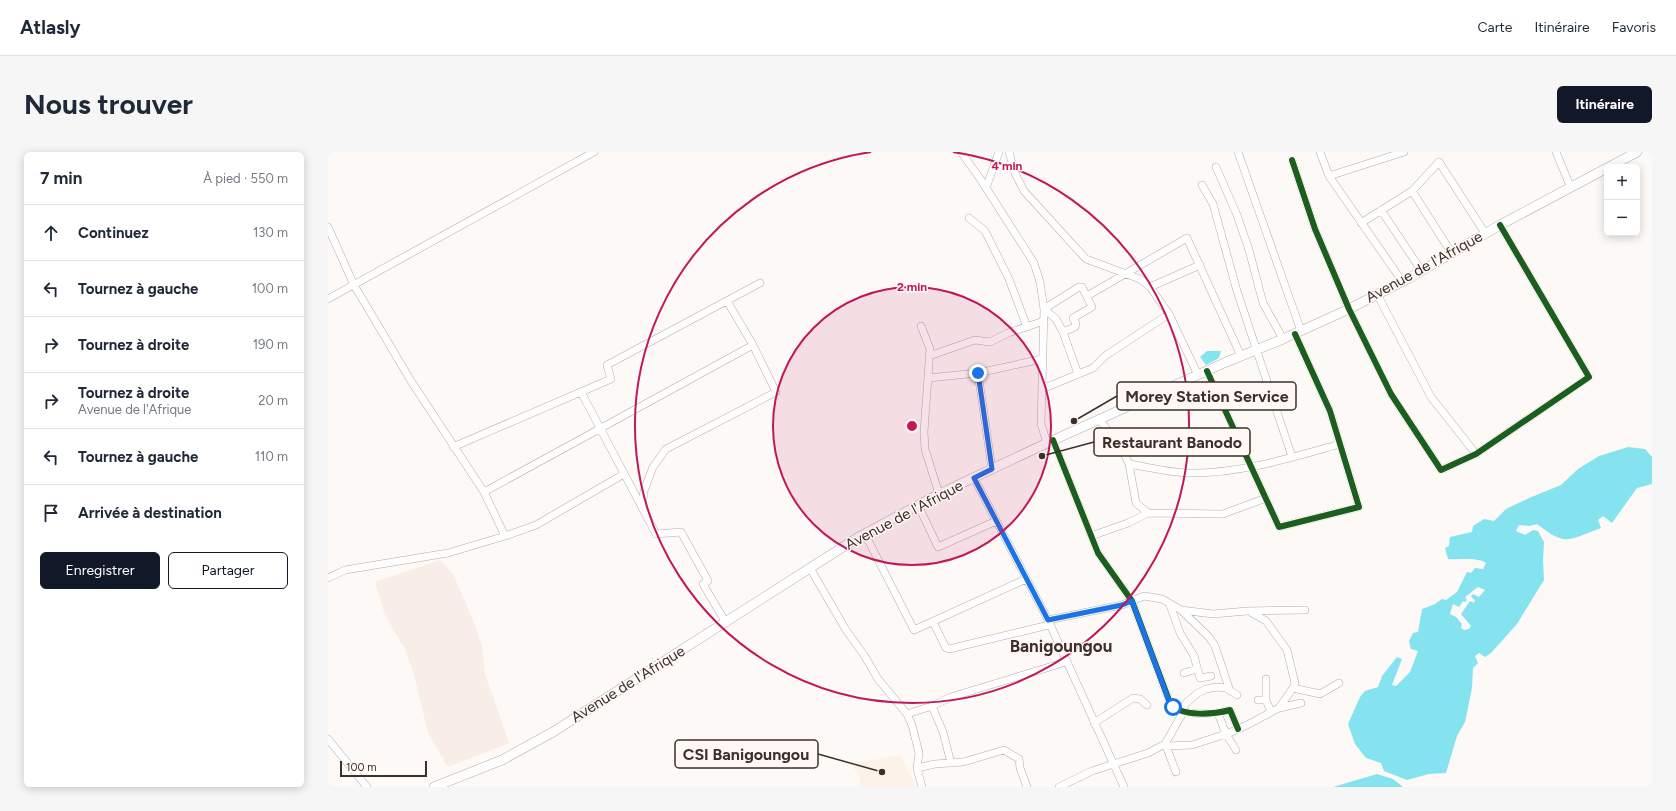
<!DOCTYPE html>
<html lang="fr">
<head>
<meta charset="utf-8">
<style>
  :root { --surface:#fff; --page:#f6f6f7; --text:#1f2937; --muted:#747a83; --line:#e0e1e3; --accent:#111827 }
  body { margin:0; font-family:Figtree,sans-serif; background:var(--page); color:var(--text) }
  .controls { position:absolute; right:12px; top:12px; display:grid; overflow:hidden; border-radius:6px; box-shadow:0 2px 10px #0003 }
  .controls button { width:36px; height:36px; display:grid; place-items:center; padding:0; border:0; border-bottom:1px solid var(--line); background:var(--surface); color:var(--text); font:20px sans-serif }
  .scale { position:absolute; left:12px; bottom:10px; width:87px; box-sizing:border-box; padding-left:4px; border:2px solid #3d302a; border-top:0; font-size:11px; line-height:14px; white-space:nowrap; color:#3d302a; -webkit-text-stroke:3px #fff8f4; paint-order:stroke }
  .stop { position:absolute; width:12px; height:12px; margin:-9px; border:3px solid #1a73e8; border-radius:50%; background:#fff }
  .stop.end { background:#1a73e8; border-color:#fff; box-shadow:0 1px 4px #0008 }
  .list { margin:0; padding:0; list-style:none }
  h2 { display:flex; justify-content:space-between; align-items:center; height:52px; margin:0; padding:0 16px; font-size:17px }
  h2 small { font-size:13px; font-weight:400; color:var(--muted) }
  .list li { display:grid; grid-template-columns:26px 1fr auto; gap:12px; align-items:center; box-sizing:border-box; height:56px; padding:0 16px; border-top:1px solid var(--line) }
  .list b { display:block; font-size:15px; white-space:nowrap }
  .list p { margin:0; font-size:13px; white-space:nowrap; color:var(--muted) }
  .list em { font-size:13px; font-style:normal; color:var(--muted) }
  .actions { display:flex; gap:8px; padding:12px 16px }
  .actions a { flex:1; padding:9px 0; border:1px solid var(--accent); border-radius:6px; text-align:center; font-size:14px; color:var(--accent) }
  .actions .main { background:var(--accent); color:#fff }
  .icon { flex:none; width:22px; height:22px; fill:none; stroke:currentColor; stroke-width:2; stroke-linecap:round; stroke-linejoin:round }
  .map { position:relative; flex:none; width:1324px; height:635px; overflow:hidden; border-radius:6px }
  header { display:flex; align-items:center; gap:24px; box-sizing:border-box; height:56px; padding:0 20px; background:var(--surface); border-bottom:1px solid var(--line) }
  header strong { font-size:19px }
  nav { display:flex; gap:22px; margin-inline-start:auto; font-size:14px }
  .intro { display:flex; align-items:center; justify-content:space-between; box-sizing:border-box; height:96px; padding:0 24px }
  h1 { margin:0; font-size:28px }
  .button { padding:10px 18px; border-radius:6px; background:var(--accent); color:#fff; font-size:14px; font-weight:700 }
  main { display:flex; gap:24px; padding:0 24px }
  aside { flex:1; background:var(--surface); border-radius:6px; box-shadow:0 2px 10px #0003 }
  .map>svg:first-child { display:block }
</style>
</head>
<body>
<header>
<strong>Atlasly</strong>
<nav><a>Carte</a><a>Itinéraire</a><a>Favoris</a></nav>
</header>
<div class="intro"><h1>Nous trouver</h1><a class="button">Itinéraire</a></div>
<main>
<aside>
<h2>7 min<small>À pied · 550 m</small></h2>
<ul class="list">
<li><svg class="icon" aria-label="ahead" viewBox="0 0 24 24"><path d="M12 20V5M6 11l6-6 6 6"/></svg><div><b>Continuez</b></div><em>130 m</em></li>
<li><svg class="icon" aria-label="left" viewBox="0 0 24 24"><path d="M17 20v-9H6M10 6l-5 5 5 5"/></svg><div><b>Tournez à gauche</b></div><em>100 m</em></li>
<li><svg class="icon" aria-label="right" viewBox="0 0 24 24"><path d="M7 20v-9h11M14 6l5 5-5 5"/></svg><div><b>Tournez à droite</b></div><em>190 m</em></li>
<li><svg class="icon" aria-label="right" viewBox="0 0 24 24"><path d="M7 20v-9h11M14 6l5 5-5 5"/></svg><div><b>Tournez à droite</b><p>Avenue de l'Afrique</p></div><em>20 m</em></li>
<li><svg class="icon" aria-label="left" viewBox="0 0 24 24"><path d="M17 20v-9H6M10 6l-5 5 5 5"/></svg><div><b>Tournez à gauche</b></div><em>110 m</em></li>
<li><svg class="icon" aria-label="arrive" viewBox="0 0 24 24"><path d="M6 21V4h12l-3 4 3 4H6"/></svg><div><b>Arrivée à destination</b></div></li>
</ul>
<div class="actions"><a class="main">Enregistrer</a><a>Partager</a></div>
</aside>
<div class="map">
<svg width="1324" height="635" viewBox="0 0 1324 635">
  <rect width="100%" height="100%" fill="#fcf9f7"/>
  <path fill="#f8ede7" d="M112,408L125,422L145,468L154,494L157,522L181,591L120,615L100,581L87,526L77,497L57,463L47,430Z"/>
  <path fill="#fcf2e7" d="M572,603L588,635H532V627L524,612Z"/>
  <path fill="#84e3ee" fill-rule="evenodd" d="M879,199H893L891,206L878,213L872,205Z
    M1300,295L1317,297L1324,305V332L1309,336L1284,371L1275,364L1270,368L1273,376C1240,388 1238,395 1209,372L1201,374L1191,373L1188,379L1197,383L1205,378L1210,379L1216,390L1215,409L1216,428L1189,472L1163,501L1157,505L1151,501L1147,504L1150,511L1145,516L1144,536L1137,570L1129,584L1118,621L1101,622L1079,628L1056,619L1053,611L1038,606L1027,592L1020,572L1032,545L1037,539L1050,535L1054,524L1069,505L1074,507L1064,533L1068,534L1082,520L1090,499L1083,497L1081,489L1085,481L1090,480L1094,457L1107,452L1114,447L1118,448L1129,440L1139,420L1143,421L1147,416L1155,417L1158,411C1148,405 1133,408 1120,407L1117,396L1121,394L1122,385L1144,380L1145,374L1156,367L1166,369L1178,357L1201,346L1233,333L1250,317L1271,304ZM1150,435L1157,438L1151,445L1145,442L1143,445L1147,448L1146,451L1142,449L1133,462L1143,474L1141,477L1136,478L1133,476L1134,472L1128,465L1122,462L1125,452L1131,455L1135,449L1137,450L1139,448L1137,445Z
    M1049,622L1065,627L1075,635H1005Z"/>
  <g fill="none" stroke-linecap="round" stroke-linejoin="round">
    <g stroke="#b4ada9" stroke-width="8">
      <path id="street" d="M633,0L653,28L706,111L712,130L716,157L713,272L719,291
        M681,0L687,21L696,39L758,107L812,127L822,135L841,162L870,223
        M910,0L973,179
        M992,0L1001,24L1074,129
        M1228,0L1243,36
        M964,8L987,77L1021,157L1063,242L1113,318L1148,302L1261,225L1172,73
        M888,15L909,63L921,98L935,151L955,187
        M1001,24L1076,0
        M874,33L885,52L909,139L964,305
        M658,36L671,0
        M1084,39L1123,100
        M1053,58L1093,118
        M641,66L657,79L681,127L699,175
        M1033,71L1084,39L1111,10L1157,81
        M0,75L26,133L83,229L156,340L177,384
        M822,135L872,113
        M1049,142L1103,245L1148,302
        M759,144L859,86L913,204
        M0,147L266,0
        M593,174L602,197L596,280L597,297L611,342
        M735,180L747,175L748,172L745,166L764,155L754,135H751L716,157L728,167L735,180L750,222
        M601,204L647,188L662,190L680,181L716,169
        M879,219L951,375L1031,355L1002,259L967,182
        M650,221L664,317
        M600,226L650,221L714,207
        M714,237L765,216L777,204L841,162
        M253,240L328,382L353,380L380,429L375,432L398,471
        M771,267L794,297L801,312L808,351L820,361L895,362L938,346
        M725,288L770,401L804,449L842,551C853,566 887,562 902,558L910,577
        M125,295L283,227L279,213L432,131
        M801,312C820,315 839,320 859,321C911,322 962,306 1012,292
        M646,326L720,468L796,635
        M156,340L425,193
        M590,353L610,395L668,369
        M314,356L316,339L325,315L338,297L448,240L425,193L399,149
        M537,382L586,478L698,427
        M763,384L800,371L820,361
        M482,416L518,478L536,503L550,527L579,562L584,573L591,601L589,616L594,635
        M0,426L17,418L120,401L177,384L208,373L296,322
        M842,453L852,481L866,504L872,526L883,524
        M854,459L881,485L887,494L902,539
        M720,468L794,453L816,444L834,447L853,458L885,462L919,459L977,458
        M605,470L618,496L621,497L721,473
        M856,521L869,517
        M938,527V548L943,560
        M965,536L992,542L1011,531
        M930,548H938
        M604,554L615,580L623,611
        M951,556L973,551
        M890,561L898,582L908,598
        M579,562L604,554L623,545L738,510
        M766,571L805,546L812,547L819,553
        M0,587L39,635
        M837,592L838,594L864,593L901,581L919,573L951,556L965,536L967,531L959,498L938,469L924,461
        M838,594L848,620
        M589,616L607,612L635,610L676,598L691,607L692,616L699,635
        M731,635L764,619L820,601L837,592L853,564L857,552L870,541L878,537L889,535L898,536L909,543"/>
    </g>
    <g stroke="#b4ada9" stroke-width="10">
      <path id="secondary" d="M1281,15L1309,0
        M106,635L174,608L225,580L529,386L611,342L719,291L896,211L955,187L1021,157L1083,125L1172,73L1279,16"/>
    </g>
    <use href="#street" stroke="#fffefe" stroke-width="7"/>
    <use href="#secondary" stroke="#fffefe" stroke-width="9"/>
    <g stroke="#fff8f4" stroke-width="8">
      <path id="cycleway" d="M964,8L987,77L1021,157L1063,242L1113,318L1148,302L1261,225L1172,73
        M879,219L951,375L1031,355L1002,259L967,182
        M725,288L770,401L804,449L842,551C853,566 887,562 902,558L910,577"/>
    </g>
    <use href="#cycleway" stroke="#1b5e20" stroke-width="6"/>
  </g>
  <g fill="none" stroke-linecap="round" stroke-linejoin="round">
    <path stroke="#1a73e8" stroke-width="5" d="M650,221L664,317L646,326L720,468L794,453L804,449L842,552L845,555"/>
  </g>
  <circle cx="584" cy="274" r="139" fill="#c2185b" fill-opacity=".12"/>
  <g fill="none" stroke="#c2185b" stroke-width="2">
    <circle cx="584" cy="274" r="139"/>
    <path d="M625 0A277 277 0 1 1 543 0"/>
  </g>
  <g text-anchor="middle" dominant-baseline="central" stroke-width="3" stroke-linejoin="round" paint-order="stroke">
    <g font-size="15" fill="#3d302a" stroke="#fff8f4">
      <text transform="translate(1096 115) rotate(-29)">Avenue de l'Afrique</text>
      <text transform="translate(576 363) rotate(-28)">Avenue de l'Afrique</text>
      <text transform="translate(300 532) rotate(-32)">Avenue de l'Afrique</text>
    </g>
    <g font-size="17" font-weight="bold" fill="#3d302a" stroke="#fff8f4">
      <text x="733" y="494">Banigoungou</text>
    </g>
  </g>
  <circle cx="584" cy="274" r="6" fill="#c2185b" stroke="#fff8f4" stroke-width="2"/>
  <g font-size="12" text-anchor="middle" font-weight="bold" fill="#c2185b" stroke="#fff8f4" stroke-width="3" stroke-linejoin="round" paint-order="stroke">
    <text x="679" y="18">4 min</text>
    <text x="584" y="139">2 min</text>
  </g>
  <path fill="none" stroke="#3d302a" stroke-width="1.5" d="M746 269L789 244M714 304L766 290M554 620L490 602"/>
  <g fill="#3d302a" stroke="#fff8f4" stroke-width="1.5">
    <circle cx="746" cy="269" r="4"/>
    <circle cx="714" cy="304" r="4"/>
    <circle cx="554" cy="620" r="4"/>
  </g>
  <g fill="#fff8f4" stroke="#3d302a" stroke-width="1.5">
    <rect x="789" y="230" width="179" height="28" rx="4"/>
    <rect x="766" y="276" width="156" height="28" rx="4"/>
    <rect x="347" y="588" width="143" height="28" rx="4"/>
  </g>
  <g font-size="16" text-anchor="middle" font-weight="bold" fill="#3d302a">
    <text x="879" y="250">Morey Station Service</text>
    <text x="844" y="296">Restaurant Banodo</text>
    <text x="418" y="608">CSI Banigoungou</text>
  </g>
</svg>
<div class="controls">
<button>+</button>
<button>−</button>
</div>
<div class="scale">100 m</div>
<div class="stop" style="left:845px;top:555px"></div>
<div class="stop end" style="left:650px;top:221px"></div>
</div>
</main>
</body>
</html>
